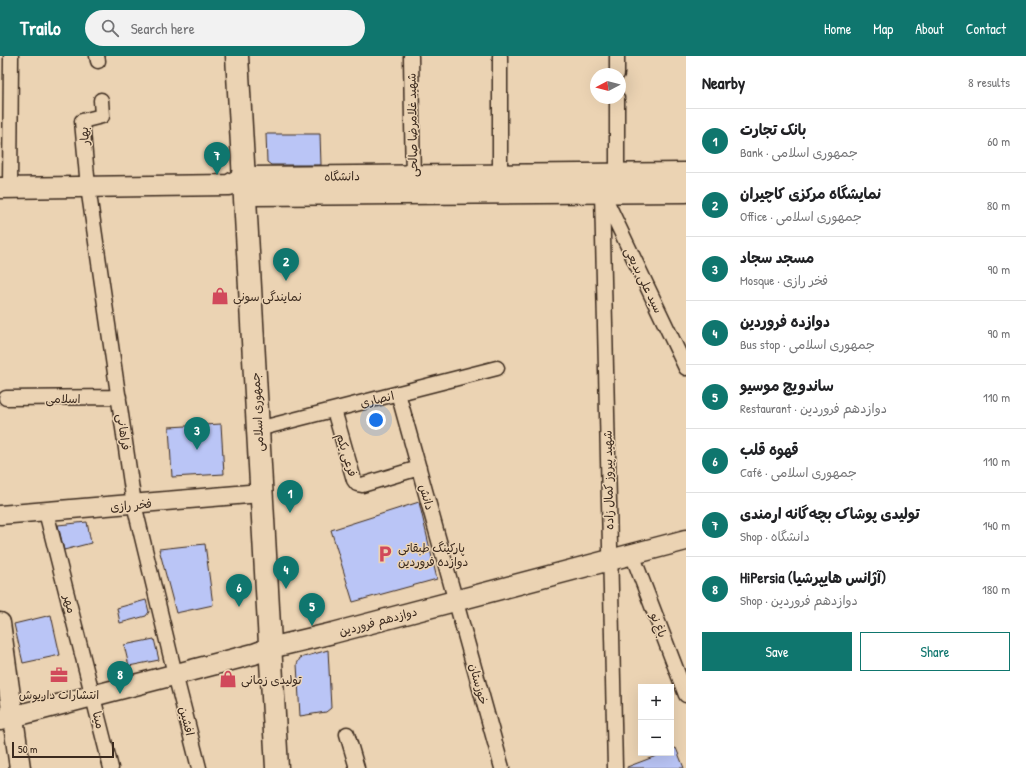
<!DOCTYPE html>
<html lang="en">
<head>
<meta charset="utf-8">
<style>
  :root { --surface:#fff; --page:#f2f2f2; --text:#202124; --muted:#757577; --line:#e0e0e0; --accent:#0f766e }
  body { margin:0; font-family:"Patrick Hand","Playpen Sans Arabic",sans-serif; background:var(--page); color:var(--text) }
  .controls { position:absolute; right:12px; bottom:12px; display:grid; overflow:hidden; border-radius:0px; box-shadow:0 4px 16px #0002 }
  .controls button { width:36px; height:36px; display:grid; place-items:center; padding:0; border:0; border-bottom:1px solid var(--line); background:var(--surface); color:var(--text); font:20px sans-serif }
  .compass { position:absolute; left:590px; top:12px; width:36px; height:36px; border-radius:50%; background:var(--surface); box-shadow:0 4px 16px #0002; rotate:263deg }
  .scale { position:absolute; left:12px; bottom:10px; width:102px; box-sizing:border-box; padding-left:4px; border:2px solid #3b2a1e; border-top:0; font-size:11px; line-height:14px; white-space:nowrap; color:#3b2a1e; -webkit-text-stroke:3px #ebd3b3; paint-order:stroke }
  .you { position:absolute; left:376px; top:364px; width:14px; height:14px; margin:-10px; border:3px solid #fff; border-radius:50%; background:#1a73e8; box-shadow:0 0 0 6px #1a73e833 }
  .badge { display:grid; place-items:center; width:26px; height:26px; border-radius:50%; background:var(--accent); color:#fff; font-size:13px; font-weight:700 }
  .pin { position:absolute; translate:-50% -33px; filter:drop-shadow(0 1px 2px #0008) }
  .pin::after { content:''; position:absolute; top:21px; width:14px; height:12px; background:inherit; clip-path:polygon(0 0,100% 0,50% 100%) }
  .list { margin:0; padding:0; list-style:none }
  h2 { display:flex; justify-content:space-between; align-items:center; height:52px; margin:0; padding:0 16px; font-size:17px }
  h2 small { font-size:13px; font-weight:400; color:var(--muted) }
  .list li { display:grid; grid-template-columns:26px 1fr auto; gap:12px; align-items:center; box-sizing:border-box; height:64px; padding:0 16px; border-top:1px solid var(--line) }
  .list b { display:block; font-size:15px; white-space:nowrap }
  .list p { margin:0; font-size:13px; white-space:nowrap; color:var(--muted) }
  .list em { font-size:13px; font-style:normal; color:var(--muted) }
  .actions { display:flex; gap:8px; padding:12px 16px }
  .actions a { flex:1; padding:9px 0; border:1px solid var(--accent); border-radius:0px; text-align:center; font-size:14px; color:var(--accent) }
  .actions .main { background:var(--accent); color:#fff }
  .icon { flex:none; width:22px; height:22px; fill:none; stroke:currentColor; stroke-width:2; stroke-linecap:round; stroke-linejoin:round }
  .map { position:relative; flex:none; width:686px; height:712px; overflow:hidden }
  header { display:flex; align-items:center; gap:24px; box-sizing:border-box; height:56px; padding:0 20px; background:var(--accent); color:#fff }
  header strong { font-size:19px }
  nav { display:flex; gap:22px; margin-inline-start:auto; font-size:14px }
  .search { width:280px; height:36px; background:var(--page); display:flex; align-items:center; gap:10px; box-sizing:border-box; padding:0 14px; border-radius:22px; color:var(--muted); font-size:15px }
  main { display:flex }
  aside { flex:1; background:var(--surface) }
  .map>svg:first-child { display:block }
</style>
</head>
<body>
<header>
<strong>Trailo</strong>
<div class="search"><svg class="icon" aria-label="search" viewBox="0 0 24 24"><circle cx="10" cy="10" r="6"/><path d="M15 15l6 6"/></svg>Search here</div>
<nav><a>Home</a><a>Map</a><a>About</a><a>Contact</a></nav>
</header>
<main>
<div class="map">
<svg width="686" height="712" viewBox="0 0 686 712">
  <rect width="100%" height="100%" fill="#ebd3b3"/>
  <filter id="ink" filterUnits="userSpaceOnUse"><feTurbulence type="fractalNoise" baseFrequency=".025" numOctaves="2"/><feDisplacementMap in="SourceGraphic" scale="8" xChannelSelector="R" yChannelSelector="G"/><feConvolveMatrix kernelMatrix="1 2 1 2 8 2 1 2 1" color-interpolation-filters="sRGB"/></filter>
  <g filter="url(#ink)">
    <path fill="#bac5f6" stroke="#3b2a1e" d="M266,78H320L321,109H271L267,106Z
      M221,368L224,418L172,421L169,371Z
      M419,446L437,523L353,546L331,474Z
      M87,466L91,487L64,494L58,469Z
      M205,488L213,549L176,557L159,493Z
      M146,544L149,556L146,560L120,567L117,552Z
      M51,559L60,599L23,607L14,568Z
      M154,583L159,604L129,610L124,589Z
      M328,594L331,652L326,656L300,660L297,608L300,602Z
      M676,692L684,712H627V711L664,697H671V694Z"/>
    <g fill="none" stroke-linecap="round" stroke-linejoin="round">
      <g stroke="#3b2a1e" stroke-width="17">
        <path id="minor" d="M97,0L98,5
          M411,0L413,128
          M500,0V119
          M617,0V18
          M617,42V126
          M101,44L102,60L82,65L88,131L134,448L175,618L199,712
          M10,132L11,0
          M602,136L615,712
          M604,140L686,312
          M398,337L502,712
          M6,342L119,341
          M334,354L354,424L357,428L362,429L419,412
          M258,373L497,312
          M46,456L111,712
          M632,498L686,639
          M347,678L357,712"/>
      </g>
      <g stroke="#3b2a1e" stroke-width="21">
        <path id="tertiary" d="M0,459L261,437"/>
      </g>
      <g stroke="#3b2a1e" stroke-width="23">
        <path id="secondary" d="M0,132L229,129L243,121L686,117
          M245,139L686,136
          M0,567L20,712
          M0,664L254,598L270,592L333,577L686,484"/>
      </g>
      <g stroke="#3b2a1e" stroke-width="25">
        <path id="primary" d="M237,0L277,712"/>
      </g>
      <use href="#minor" stroke="#ebd3b3" stroke-width="14"/>
      <use href="#tertiary" stroke="#ebd3b3" stroke-width="18"/>
      <use href="#secondary" stroke="#ebd3b3" stroke-width="20"/>
      <use href="#primary" stroke="#ebd3b3" stroke-width="22"/>
    </g>
  </g>
  <defs>
    <g id="shop-bare" transform="scale(1.38)"><path d="M-5-2.5h2.3a2.7 3.5 0 0 1 5.4 0H5L5.5 6h-11ZM-1.5-2.5h3a1.5 2.3 0 0 0-3 0Z" fill="#d1495b" stroke="#ebd3b3" stroke-width="2.5" paint-order="stroke"/></g>
    <g id="parking-bare" transform="scale(1.38)"><path d="M-3.5-5.5H1a3.5 3.5 0 0 1 0 7H-1V5.5H-3.5ZM-1-3.4V-.6H.8a1.4 1.4 0 0 0 0-2.8Z" fill="#d1495b" stroke="#ebd3b3" stroke-width="2.5" paint-order="stroke"/></g>
    <g id="office-bare" transform="scale(1.38)"><path d="M-6-3h4V-5.5h4V-3h4V5H-6ZM-1-4.5V-3h2v-1.5ZM-6 0V1H6V0Z" fill="#d1495b" stroke="#ebd3b3" stroke-width="2.5" paint-order="stroke"/></g>
  </defs>
  <g fill-rule="evenodd">
    <use href="#shop-bare" x="220" y="240"/>
    <use href="#parking-bare" x="385" y="498"/>
    <use href="#office-bare" x="59" y="619"/>
    <use href="#shop-bare" x="228" y="623"/>
  </g>
  <g text-anchor="middle" dominant-baseline="central" stroke-width="3" stroke-linejoin="round" paint-order="stroke">
    <g font-size="12" fill="#3b2a1e" stroke="#ebd3b3">
      <text transform="translate(412 69) rotate(-91)">شهید غلامرضا صالحی</text>
      <text transform="translate(84 80) rotate(-94)">بهار</text>
      <text transform="translate(342 120) rotate(-1)">دانشگاه</text>
      <text transform="translate(644 224) rotate(64)">سید علی بدیعی</text>
      <text x="63" y="342">اسلامی</text>
      <text transform="translate(377 343) rotate(-14)">انصاری</text>
      <text transform="translate(257 356) rotate(-93)">جمهوری اسلامی</text>
      <text transform="translate(124 376) rotate(82)">فراهانی</text>
      <text transform="translate(347 399) rotate(73)">فرعی یکم</text>
      <text transform="translate(608 424) rotate(-91)">شهید پیروز کمال زاده</text>
      <text transform="translate(427 441) rotate(74)">دانش</text>
      <text transform="translate(131 449) rotate(-5)">فخر رازی</text>
      <text transform="translate(70 548) rotate(76)">مهر</text>
      <text transform="translate(378 565) rotate(-15)">دوازدهم فروردین</text>
      <text transform="translate(659 569) rotate(69)">باغ نو</text>
      <text transform="translate(479 628) rotate(75)">خوزستان</text>
      <text transform="translate(99 664) rotate(76)">مینا</text>
      <text transform="translate(187 665) rotate(76)">افشین</text>
    </g>
    <g font-size="12" fill="#3b2a1e" stroke="#ebd3b3" text-anchor="start">
      <text x="233" y="240">نمایندگی سونی</text>
      <text x="398" y="491">پارکینگ طبقاتی<tspan x="398" dy="14">دوازده فروردین</tspan></text>
      <text x="241" y="623">تولیدی زمانی</text>
      <text x="59" y="638" text-anchor="middle">انتشارات داریوش</text>
    </g>
  </g>
</svg>
<div class="controls">
<button>+</button>
<button>−</button>
</div>
<svg class="compass" viewBox="-18 -18 36 36"><path d="M0-13l5 13h-10z" fill="#e53935"/><path d="M0 13l5-13h-10z" fill="#757577"/></svg>
<div class="scale">50 m</div>
<div class="you"></div>
<div class="pin badge" style="left:290px;top:457px">1</div>
<div class="pin badge" style="left:286px;top:225px">2</div>
<div class="pin badge" style="left:197px;top:394px">3</div>
<div class="pin badge" style="left:286px;top:533px">4</div>
<div class="pin badge" style="left:312px;top:570px">5</div>
<div class="pin badge" style="left:239px;top:551px">6</div>
<div class="pin badge" style="left:217px;top:119px">7</div>
<div class="pin badge" style="left:120px;top:638px">8</div>
</div>
<aside>
<h2>Nearby<small>8 results</small></h2>
<ul class="list">
<li><span class="badge">1</span><div><b>بانک تجارت</b><p>Bank · جمهوری اسلامی</p></div><em>60 m</em></li>
<li><span class="badge">2</span><div><b>نمایشگاه مرکزی کاچیران</b><p>Office · جمهوری اسلامی</p></div><em>80 m</em></li>
<li><span class="badge">3</span><div><b>مسجد سجاد</b><p>Mosque · فخر رازی</p></div><em>90 m</em></li>
<li><span class="badge">4</span><div><b>دوازده فروردین</b><p>Bus stop · جمهوری اسلامی</p></div><em>90 m</em></li>
<li><span class="badge">5</span><div><b>ساندویچ موسیو</b><p>Restaurant · دوازدهم فروردین</p></div><em>110 m</em></li>
<li><span class="badge">6</span><div><b>قهوه قلب</b><p>Café · جمهوری اسلامی</p></div><em>110 m</em></li>
<li><span class="badge">7</span><div><b>تولیدی پوشاک بچه‌گانه ارمندی</b><p>Shop · دانشگاه</p></div><em>140 m</em></li>
<li><span class="badge">8</span><div><b>HiPersia (آژانس هایپرشیا)</b><p>Shop · دوازدهم فروردین</p></div><em>180 m</em></li>
</ul>
<div class="actions"><a class="main">Save</a><a>Share</a></div>
</aside>
</main>
</body>
</html>
